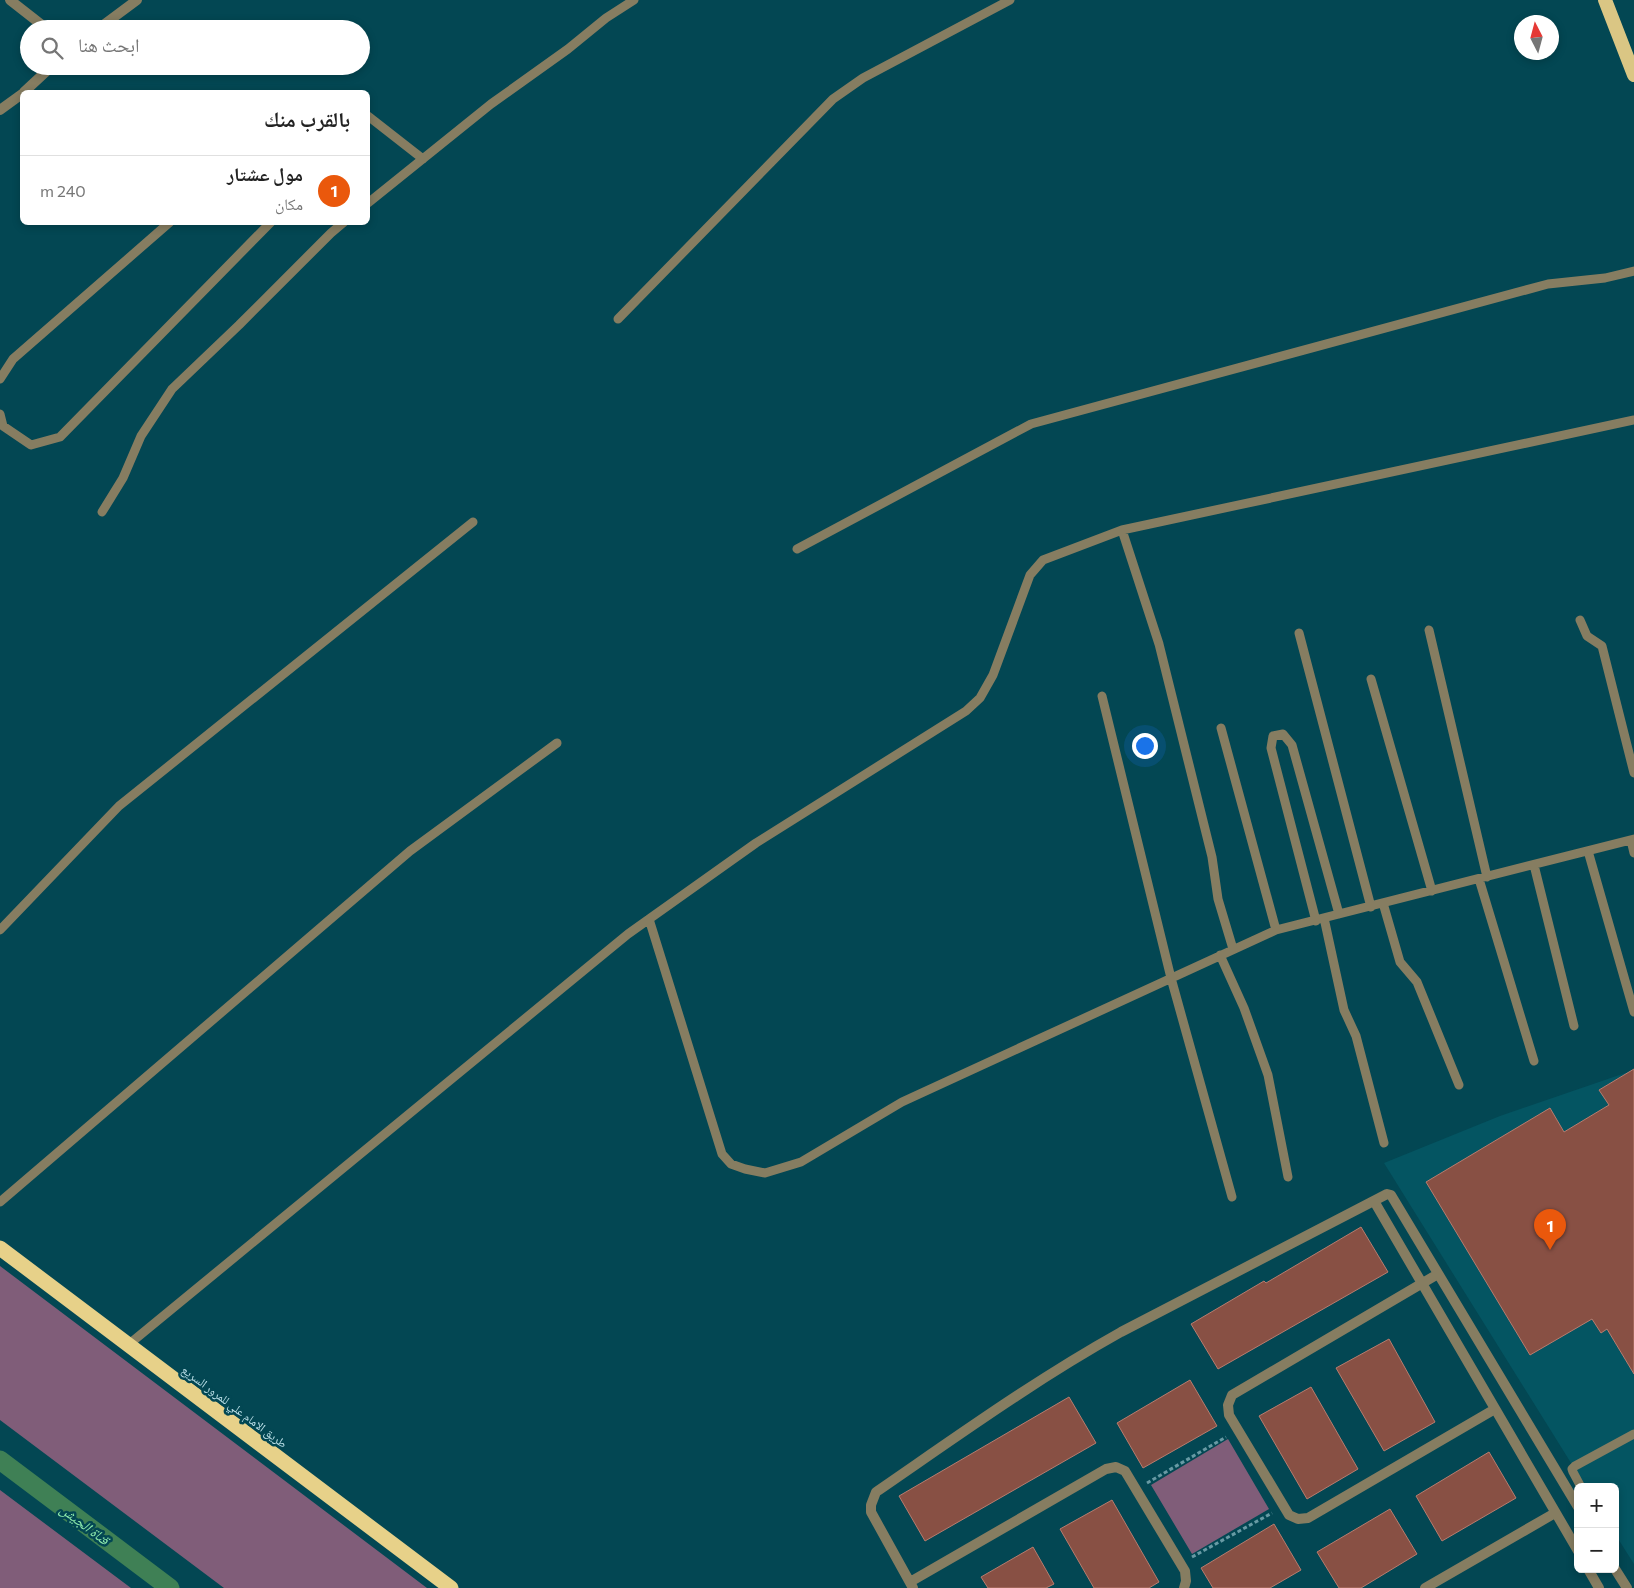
<!DOCTYPE html>
<html lang="ar">
<head>
<meta charset="utf-8">
<style>
  :root { --surface:#fff; --page:#f2f2f2; --text:#222; --muted:#767676; --line:#e0e0e0; --accent:#ea580c }
  body { margin:0; font-family:Commissioner,"Noto Naskh Arabic",sans-serif; background:var(--page); color:var(--text); direction:rtl }
  .controls { position:absolute; right:15px; bottom:15px; display:grid; overflow:hidden; border-radius:8px; box-shadow:0 2px 8px #0003 }
  .controls button { width:45px; height:45px; display:grid; place-items:center; padding:0; border:0; border-bottom:1px solid var(--line); background:var(--surface); color:var(--text); font:25px sans-serif }
  .compass { position:absolute; left:1514px; top:15px; width:45px; height:45px; border-radius:50%; background:var(--surface); box-shadow:0 2px 8px #0003; rotate:354deg }
  .you { position:absolute; left:1144px; top:745px; width:18px; height:18px; margin:-12px; border:4px solid #fff; border-radius:50%; background:#1a73e8; box-shadow:0 0 0 8px #1a73e833 }
  .badge { display:grid; place-items:center; width:32px; height:32px; border-radius:50%; background:var(--accent); color:#fff; font-size:16px; font-weight:700 }
  .pin { position:absolute; translate:-50% -41px; filter:drop-shadow(0 1px 2px #0008) }
  .pin::after { content:''; position:absolute; top:26px; width:18px; height:15px; background:inherit; clip-path:polygon(0 0,100% 0,50% 100%) }
  .list { margin:0; padding:0; list-style:none }
  h2 { display:flex; justify-content:space-between; align-items:center; height:65px; margin:0; padding:0 20px; font-size:21px }
  h2 small { font-size:16px; font-weight:400; color:var(--muted) }
  .list li { display:grid; grid-template-columns:32px 1fr auto; gap:15px; align-items:center; box-sizing:border-box; height:70px; padding:0 20px; border-top:1px solid var(--line) }
  .list b { display:block; font-size:19px; white-space:nowrap }
  .list p { margin:0; font-size:16px; white-space:nowrap; color:var(--muted) }
  .list em { font-size:16px; font-style:normal; color:var(--muted) }
  .icon { flex:none; width:28px; height:28px; fill:none; stroke:currentColor; stroke-width:2; stroke-linecap:round; stroke-linejoin:round }
  .map { position:relative; flex:none; width:1634px; height:1588px; overflow:hidden; direction:ltr }
  .search { position:absolute; background:var(--surface); box-shadow:0 2px 8px #0003; left:20px; top:20px; width:350px; height:55px; display:flex; align-items:center; gap:12px; box-sizing:border-box; padding:0 18px; border-radius:28px; color:var(--muted); font-size:19px }
  .panel { position:absolute; background:var(--surface); box-shadow:0 2px 8px #0003; left:20px; top:90px; width:350px; height:135px; border-radius:8px; direction:rtl }
  .map>svg:first-child { display:block }
</style>
</head>
<body>
<div class="map">
<svg width="1634" height="1588" viewBox="0 0 1634 1588">
  <rect width="100%" height="100%" fill="#034753"/>
  <path fill="#045562" d="M1634,1070V1564L1615,1534V1487H1586L1384,1163L1500,1116Z"/>
  <path fill="#805d79" d="M0,1266L427,1588H224L0,1420Z
    M1228,1439L1269,1509L1192,1554L1151,1485Z
    M0,1490L131,1588H0Z"/>
  <g fill="none" stroke-linecap="round" stroke-linejoin="round">
    <path stroke="#3f8055" stroke-width="19" d="M0,1460L170,1588"/>
  </g>
  <path fill="#885044" stroke="#b87c6e" d="M1634,1069V1374L1607,1329L1601,1333L1592,1319L1530,1355L1426,1182L1550,1108L1564,1132L1609,1105L1599,1090Z
    M1361,1227L1388,1272L1218,1369L1191,1324L1264,1281L1266,1283Z
    M1389,1339L1435,1422L1384,1451L1336,1368Z
    M1190,1380L1217,1426L1143,1468L1117,1423Z
    M1311,1387L1358,1469L1307,1499L1259,1416Z
    M1069,1397L1096,1443L925,1541L899,1496Z
    M1489,1452L1516,1498L1442,1541L1416,1496Z
    M1112,1500L1159,1582L1149,1588H1094L1060,1529Z
    M1390,1509L1417,1554L1361,1588H1339L1317,1552Z
    M1274,1524L1301,1570L1270,1588H1213L1201,1568Z
    M1033,1547L1054,1584L1046,1588H988L981,1577Z"/>
  <g fill="none" stroke-linecap="round" stroke-linejoin="round">
    <path stroke="#679aa4" stroke-width="3" stroke-dasharray="4 2.5" stroke-linecap="butt" d="M1147,1483L1226,1437
      M1192,1557L1272,1513"/>
    <path stroke="#867d61" stroke-width="9" d="M368,116L423,159
      M368,203L491,104L568,49L606,18L634,0
      M618,319L833,99L863,78L1010,0
      M0,379L13,359L170,222
      M0,414L3,426L31,445L60,437L271,222
      M102,512L123,478L141,436L172,389L239,325L331,233L344,222
      M1122,530L1159,644L1212,857L1218,899L1233,949
      M797,549L1031,424L1548,284L1605,278L1634,271
      M1580,620L1587,636L1602,646L1634,773
      M1429,630L1487,877
      M1299,633L1371,907
      M1371,679L1432,891
      M1102,696L1171,978L1232,1197
      M1221,728L1276,930
      M1631,840L1634,853
      M1588,851L1634,1012
      M1534,865L1574,1026
      M1479,879L1534,1061
      M1383,903L1400,962L1417,982L1459,1085
      M1324,918L1344,1010L1356,1036L1384,1143
      M649,919L722,1154L731,1164L745,1169L765,1173L801,1162L902,1102L1276,930L1634,839
      M1316,921L1271,748L1273,736L1283,734L1292,745L1339,914
      M0,930L119,806L473,522
      M1220,955L1244,1008L1268,1075L1288,1177
      M0,1202L410,851L557,743
      M128,1345L628,934L756,843L966,711L980,698L993,675L1030,575L1043,560L1122,530L1634,420
      M1581,1487L1573,1472L1572,1469L1575,1466L1634,1434"/>
    <path stroke="#867d61" stroke-width="10" d="M10,0L47,29
      M98,29L137,0
      M24,92L52,66
      M0,110L22,94
      M1374,1201L1578,1551
      M1438,1274L1232,1395L1228,1405L1229,1415L1289,1515L1298,1519L1308,1518L1495,1409
      M1588,1569L1599,1588
      M1615,1569L1627,1588
      M910,1582L1106,1469L1116,1467L1125,1471L1185,1571L1186,1581L1184,1588
      M913,1588L871,1512V1505L876,1492C956,1437 1035,1380 1121,1332L1387,1194L1391,1195L1578,1507
      M1425,1588L1555,1513"/>
    <path stroke="#dac684" stroke-width="14" d="M1605,0L1634,75"/>
    <path stroke="#e7d189" stroke-width="15" d="M0,1248L451,1588"/>
  </g>
  <g text-anchor="middle" dominant-baseline="central" stroke-width="5" stroke-linejoin="round" paint-order="stroke">
    <g font-size="12" fill="#bce0e8" stroke="#034753">
      <text transform="translate(235 1406) rotate(37)">طريق الامام علي للمرور السريع</text>
    </g>
    <g font-size="14" font-style="italic" fill="#90ecad" stroke="#034753">
      <text transform="translate(85 1524) rotate(37)">قناة الجيش</text>
    </g>
  </g>
</svg>
<div class="controls">
<button>+</button>
<button>−</button>
</div>
<svg class="compass" viewBox="-18 -18 36 36"><path d="M0-13l5 13h-10z" fill="#e53935"/><path d="M0 13l5-13h-10z" fill="#767676"/></svg>
<div class="you"></div>
<div class="pin badge" style="left:1550px;top:1250px">1</div>
<div class="search"><svg class="icon" aria-label="search" viewBox="0 0 24 24"><circle cx="10" cy="10" r="6"/><path d="M15 15l6 6"/></svg>ابحث هنا</div>
<section class="panel">
<h2>بالقرب منك<small></small></h2>
<ul class="list">
<li><span class="badge">1</span><div><b>مول عشتار</b><p>مكان</p></div><em>240 m</em></li>
</ul>
</section>
</div>
</body>
</html>
